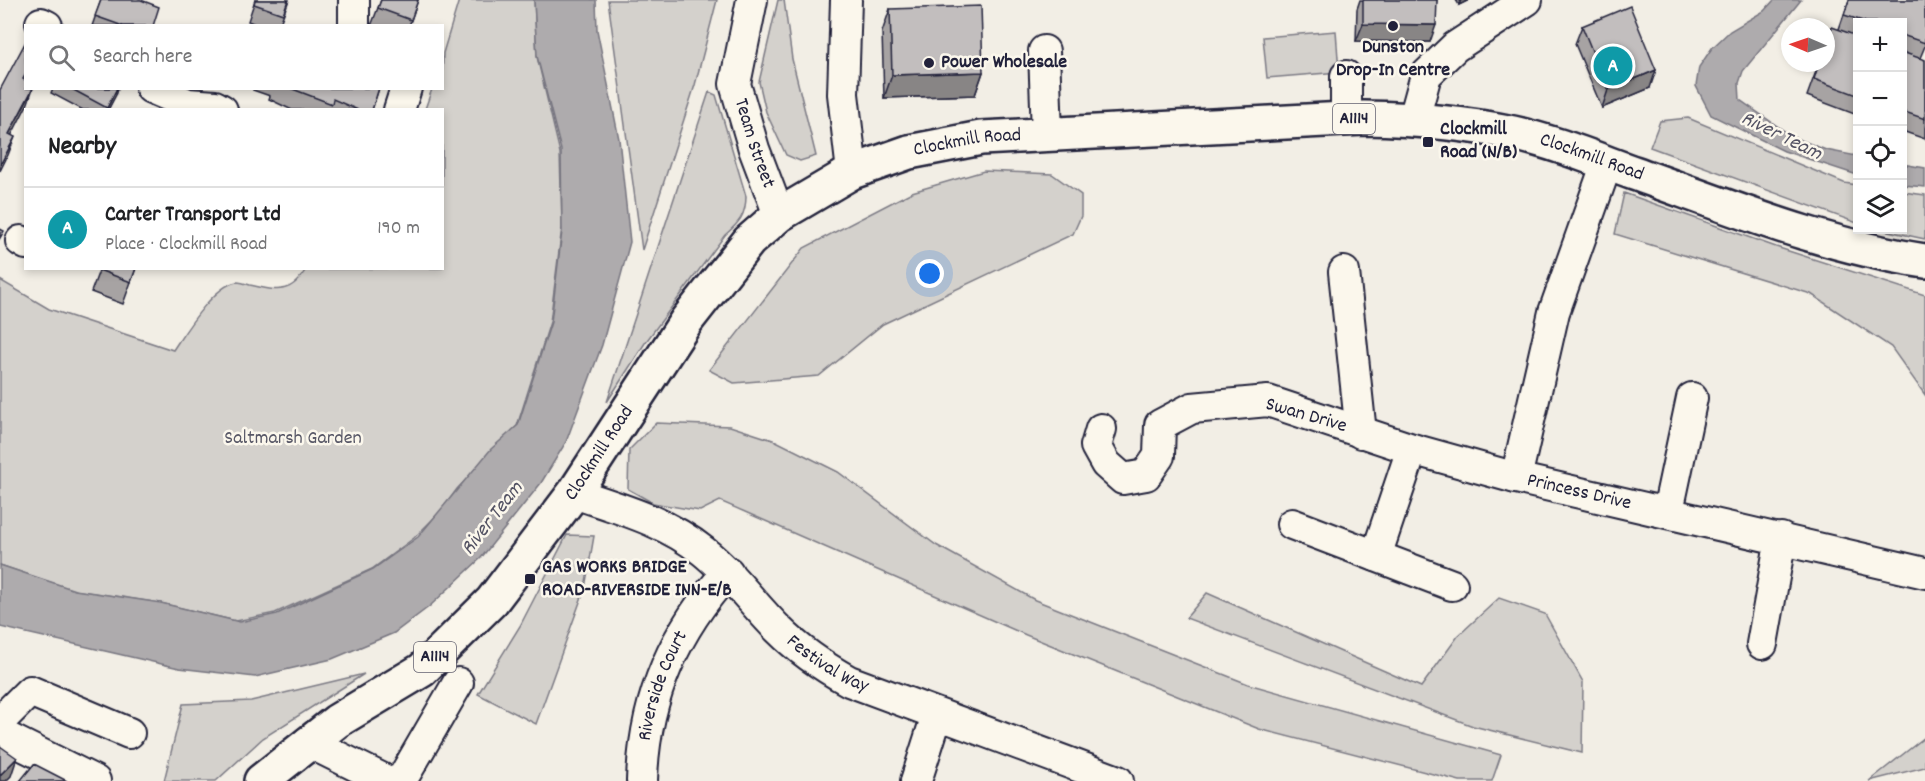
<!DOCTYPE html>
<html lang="en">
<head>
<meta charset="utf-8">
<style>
  :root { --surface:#fff; --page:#f2f2f2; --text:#202124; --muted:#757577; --line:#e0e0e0; --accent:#0b8043 }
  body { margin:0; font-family:Dekko,sans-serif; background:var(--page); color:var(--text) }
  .controls { position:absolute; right:18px; top:18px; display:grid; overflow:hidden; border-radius:0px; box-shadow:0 3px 9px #0003 }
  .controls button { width:54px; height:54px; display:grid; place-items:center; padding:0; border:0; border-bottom:2px solid var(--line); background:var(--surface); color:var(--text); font:30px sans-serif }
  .compass { position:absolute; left:1781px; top:18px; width:54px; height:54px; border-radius:50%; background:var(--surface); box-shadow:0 3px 9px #0003; rotate:272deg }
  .you { position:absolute; left:930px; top:274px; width:21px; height:21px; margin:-15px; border:4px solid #fff; border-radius:50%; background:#1a73e8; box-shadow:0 0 0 9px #1a73e833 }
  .badge { display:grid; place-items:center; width:39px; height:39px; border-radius:50%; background:var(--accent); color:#fff; font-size:20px; font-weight:700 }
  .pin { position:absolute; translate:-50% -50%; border:3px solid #fff; box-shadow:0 2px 6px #0006 }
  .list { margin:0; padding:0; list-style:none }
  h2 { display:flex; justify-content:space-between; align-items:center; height:78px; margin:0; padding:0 24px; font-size:26px }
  h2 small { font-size:20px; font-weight:400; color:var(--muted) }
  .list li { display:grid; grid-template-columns:39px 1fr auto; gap:18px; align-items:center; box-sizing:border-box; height:84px; padding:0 24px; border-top:2px solid var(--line) }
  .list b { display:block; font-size:22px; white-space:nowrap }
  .list p { margin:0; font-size:20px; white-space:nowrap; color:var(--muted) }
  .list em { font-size:20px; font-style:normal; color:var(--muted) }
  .icon { flex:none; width:33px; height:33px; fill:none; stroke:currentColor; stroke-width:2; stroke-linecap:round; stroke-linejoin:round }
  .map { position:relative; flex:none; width:1925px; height:781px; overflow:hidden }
  .search { position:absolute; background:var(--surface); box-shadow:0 3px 9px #0003; left:24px; top:24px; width:420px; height:66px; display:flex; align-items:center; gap:15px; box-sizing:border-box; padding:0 21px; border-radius:0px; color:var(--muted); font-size:22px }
  .panel { position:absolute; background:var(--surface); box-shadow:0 3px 9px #0003; left:24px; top:108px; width:420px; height:162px; border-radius:0px }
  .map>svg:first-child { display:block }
</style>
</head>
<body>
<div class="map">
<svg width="1925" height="781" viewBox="0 0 1925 781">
  <rect width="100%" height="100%" fill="#f2eee5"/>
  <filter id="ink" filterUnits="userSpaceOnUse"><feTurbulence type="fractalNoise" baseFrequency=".0167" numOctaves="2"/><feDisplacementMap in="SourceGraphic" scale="12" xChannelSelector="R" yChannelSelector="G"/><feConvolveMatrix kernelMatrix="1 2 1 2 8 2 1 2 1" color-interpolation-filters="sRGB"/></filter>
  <g filter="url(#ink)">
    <path fill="#d4d1cc" stroke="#7b7a84" stroke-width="1.5" d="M459,0H534L537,57L560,153L562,227L550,322L517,426L457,489L441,511L414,538L372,569L275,613L236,621L160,603L73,590L0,565V280L49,309L173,350C185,332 214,285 237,282C240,282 247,284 250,285C277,291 291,295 306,269L442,268V110L425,109L432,89L442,88L443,53Z
      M608,0H717L695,85L642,250Z
      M778,0H784L792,59L816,156L800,161L786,155L766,112L759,82Z
      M1336,31L1339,72L1267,78L1263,37Z
      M709,92L716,95L746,196C746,215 739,223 725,235L645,343L607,402Z
      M1688,118L1844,183L1857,185V223L1650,147L1660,121Z
      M984,171L1052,174L1081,195V216L1073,234L883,324L819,376L734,383L709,370L804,248L912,192Z
      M1903,192L1925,195V239L1883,230H1902Z
      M1624,193L1776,247L1925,295V395L1891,347L1811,294L1615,234Z
      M656,423L730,426L776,441L838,472L936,545L1035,600L1248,684L1501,755L1492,781H1460L1259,729L1026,635L720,501L700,511L653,503L628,489L629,450Z
      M567,535L594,536L585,588L536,724L478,694L520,626Z
      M1207,593L1421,687L1458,636L1499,598L1545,614L1583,682L1582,753L1473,726L1186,618Z
      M364,674L263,738L216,781H164L183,704L251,701Z
      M1925,737V767L1869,781Z"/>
    <path fill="#aeabad" stroke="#76747f" stroke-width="1.5" d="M534,0H596L597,30L619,139L630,242L602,345L566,442L541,483L481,558L430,606L394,633L332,659L255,677L179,668L0,627V565L75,590L161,603L240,622L277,614L373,569L418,537L491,449L518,425L551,322L562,231L561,150L537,56Z
      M1774,0H1801L1743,71L1739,83L1740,100L1793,137L1826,150L1857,156V175L1784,151L1711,115L1696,86L1699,67L1712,48L1730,31L1764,11Z
      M1902,164L1925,168V187L1903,185Z"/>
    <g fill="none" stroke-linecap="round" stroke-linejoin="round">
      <g stroke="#22223b" stroke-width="34">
        <g id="minor">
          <path d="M354,0V26"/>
          <path id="s1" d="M752,0L735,84L754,149L779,215"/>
          <path d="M846,0L843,94L852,172"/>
          <path d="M41,23L47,26"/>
          <path d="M1044,51L1047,134"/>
          <path d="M1346,76V119"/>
          <path d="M151,88L188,104L215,106L222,110"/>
          <path d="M399,110L406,88"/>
          <path d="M1414,119L1426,75L1455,47L1527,0"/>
          <path id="s2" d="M1607,163L1554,312L1516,478L1925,573"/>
          <path d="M21,241L26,244"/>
          <path d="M1344,272L1361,433"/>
          <path d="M1101,429L1096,446L1106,464L1123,479L1146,475L1159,456L1160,425L1192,408L1268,401L1412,449L1516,478"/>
          <path id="s3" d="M574,493C618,508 666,521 703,551C732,574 753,604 779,630C800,651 824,667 849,681L1118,781"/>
          <path d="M1668,511L1692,398"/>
          <path d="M1292,524L1452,585"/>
          <path d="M1376,556L1412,449"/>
          <path d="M1762,644L1781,538"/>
          <path d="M0,721L30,691L129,733"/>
          <path d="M0,734L95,781"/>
          <path d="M308,742L387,781"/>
          <path d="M401,781L458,683"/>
          <path id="s4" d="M642,781C644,701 674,631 728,572"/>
          <path d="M916,781L937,715"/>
        </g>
      </g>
      <g stroke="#22223b" stroke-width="38">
        <g id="major">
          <path id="s5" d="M261,781L337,721L422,670L492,601L574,493L687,320L749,241L779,215L852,172L909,152L981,138L1364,118C1414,119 1465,123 1513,133C1554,142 1595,159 1634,173C1730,207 1824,246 1925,261"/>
        </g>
      </g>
      <use href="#minor" stroke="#fbf7ec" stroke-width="30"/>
      <use href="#major" stroke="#fbf7ec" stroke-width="33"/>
    </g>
    <path fill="#a7a3a3" stroke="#22223b" stroke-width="1.5" d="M101,0L153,26H92Z
      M255,0H289L279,26H260L248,21Z
      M381,0H418L409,26H371Z
      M1360,0H1437L1430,42L1356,41L1357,9Z
      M1456,0H1469L1459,5Z
      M1849,0H1925V46L1920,58L1925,60V139L1902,131V22H1857V115L1807,96L1819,63L1839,29Z
      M890,9L983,72L975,95L884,98L882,32Z
      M1582,26L1650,88L1602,108L1575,44Z
      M53,88H118L108,110H83L51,93Z
      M254,88H379L372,110H292L269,99L270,96L253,90Z
      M100,268H136L123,304L91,292Z"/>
    <path fill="#888585" stroke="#22223b" stroke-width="1.5" d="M1461,0H1469L1459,5Z
      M1363,24L1436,25L1430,42L1356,41Z
      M1656,70L1650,88L1602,108L1608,90Z
      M983,72L975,95L884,98L892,75Z
      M33,88L28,103L3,152L9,134Z
      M117,88H118L117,93L108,110H106Z
      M15,137L8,155L0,171V165Z
      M17,758L11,776L6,781H0V775Z"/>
    <path fill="#c2bebe" stroke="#22223b" stroke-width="1.5" d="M101,0H141L159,7L153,26H123L95,16Z
      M255,0H288L283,14L254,4Z
      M381,0H418L411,20L378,8Z
      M1363,0H1437L1436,25L1363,24Z
      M1849,0H1925V43L1902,35V22H1866L1844,15Z
      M981,6L983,72L892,75L890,9Z
      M1630,6L1656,70L1608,90L1582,26Z
      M1832,27L1857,36V95L1814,79L1819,63H1826V44Z
      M25,43L26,74L23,79L26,81V88H33L9,134L15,137L0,165V90Z
      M1902,52L1925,60V119L1902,111Z
      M70,88H117L107,108Z
      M290,88H379L372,110H358L333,99L332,104Z
      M0,229L4,231L0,238Z
      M100,268H136L131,282L99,270Z
      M0,746L17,758L0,775Z
      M34,764L67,781H20Z"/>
  </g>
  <g fill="#22223b" stroke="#fbf7ec" stroke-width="2">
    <circle cx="1393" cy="26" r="6"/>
    <circle cx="929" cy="63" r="6"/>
    <rect x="1422" y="136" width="12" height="12" rx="3"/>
    <rect x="524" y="573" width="12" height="12" rx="3"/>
  </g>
  <g text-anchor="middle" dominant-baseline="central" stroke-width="5" stroke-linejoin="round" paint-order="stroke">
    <g fill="#fbf7ec" stroke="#636270" stroke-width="1.5">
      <rect x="1333" y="104" width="42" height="30" rx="4.5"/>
      <rect x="414" y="642" width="42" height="30" rx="4.5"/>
    </g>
    <g font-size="18" font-weight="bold" fill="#22223b">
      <text x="1354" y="119">A1114</text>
      <text x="435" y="657">A1114</text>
    </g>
    <g font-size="20" font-weight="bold" fill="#22223b" stroke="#fbf7ec" text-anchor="start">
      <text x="1393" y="48" text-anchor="middle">Dunston<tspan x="1393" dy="23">Drop-In Centre</tspan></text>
      <text x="941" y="63">Power Wholesale</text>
      <text x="1440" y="130">Clockmill<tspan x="1440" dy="23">Road (N/B)</tspan></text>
      <text x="542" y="568">GAS WORKS BRIDGE<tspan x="542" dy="23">ROAD-RIVERSIDE INN-E/B</tspan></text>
    </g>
    <g font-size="20" fill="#22223b" stroke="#fbf7ec">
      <text stroke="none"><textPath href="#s1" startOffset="148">Team Street</textPath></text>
      <text stroke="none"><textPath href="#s5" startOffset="981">Clockmill Road</textPath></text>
      <text stroke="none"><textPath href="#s5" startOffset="1611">Clockmill Road</textPath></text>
      <text transform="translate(1306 416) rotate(16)">Swan Drive</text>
      <text stroke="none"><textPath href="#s5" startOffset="477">Clockmill Road</textPath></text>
      <text stroke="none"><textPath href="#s2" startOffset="393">Princess Drive</textPath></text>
      <text stroke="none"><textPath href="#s3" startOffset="312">Festival Way</textPath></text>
      <text stroke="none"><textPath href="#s4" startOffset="98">Riverside Court</textPath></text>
    </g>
    <g font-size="20" fill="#575766" stroke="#fbf7ec">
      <text x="293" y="439">Saltmarsh Garden</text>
    </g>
    <g font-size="21" font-style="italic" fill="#535263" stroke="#fbf7ec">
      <text transform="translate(1781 137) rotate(26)">River Team</text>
      <text transform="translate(493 519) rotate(-52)">River Team</text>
    </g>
  </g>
</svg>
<div class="controls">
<button>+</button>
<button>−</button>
<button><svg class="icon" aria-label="locate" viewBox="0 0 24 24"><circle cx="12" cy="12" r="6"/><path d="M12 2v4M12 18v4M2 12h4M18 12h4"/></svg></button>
<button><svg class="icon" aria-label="layers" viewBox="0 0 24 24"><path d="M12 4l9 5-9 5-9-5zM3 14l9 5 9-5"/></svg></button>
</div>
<svg class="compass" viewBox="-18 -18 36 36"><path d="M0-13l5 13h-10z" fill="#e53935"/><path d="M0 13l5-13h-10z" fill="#757577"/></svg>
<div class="you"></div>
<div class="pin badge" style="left:1613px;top:66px;background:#0f9aa8">A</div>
<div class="search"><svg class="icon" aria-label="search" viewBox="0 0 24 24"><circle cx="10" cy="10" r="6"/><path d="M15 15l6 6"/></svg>Search here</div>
<section class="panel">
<h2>Nearby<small></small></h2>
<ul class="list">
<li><span class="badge" style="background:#0f9aa8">A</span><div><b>Carter Transport Ltd</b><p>Place · Clockmill Road</p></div><em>190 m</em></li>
</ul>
</section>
</div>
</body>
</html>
